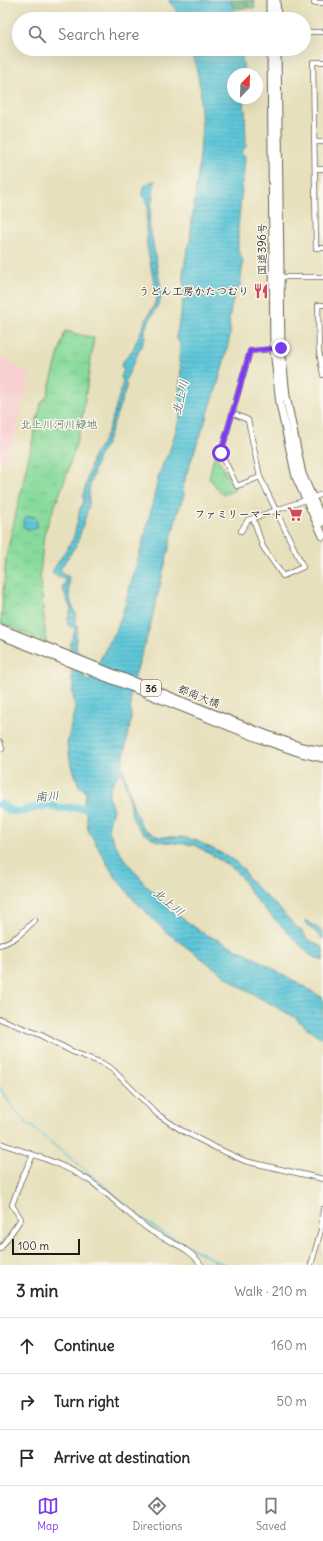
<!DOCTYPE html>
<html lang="en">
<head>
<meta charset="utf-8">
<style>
  :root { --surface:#fff; --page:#f7f7f7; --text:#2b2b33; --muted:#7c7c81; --line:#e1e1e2; --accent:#7c3aed }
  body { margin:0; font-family:Delius,"Klee One",sans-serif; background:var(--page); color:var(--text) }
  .compass { position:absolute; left:227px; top:68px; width:36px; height:36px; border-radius:50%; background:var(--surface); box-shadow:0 4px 16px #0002; rotate:23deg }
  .scale { position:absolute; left:12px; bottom:10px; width:68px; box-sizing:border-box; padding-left:4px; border:2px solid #1c1c1c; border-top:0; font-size:11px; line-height:14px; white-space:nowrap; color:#1c1c1c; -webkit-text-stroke:3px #fbf7ec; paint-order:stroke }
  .stop { position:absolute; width:12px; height:12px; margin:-9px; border:3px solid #7c3aed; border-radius:50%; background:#fff }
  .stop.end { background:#7c3aed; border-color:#fff; box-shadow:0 1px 4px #0008 }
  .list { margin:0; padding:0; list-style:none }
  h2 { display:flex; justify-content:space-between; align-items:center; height:52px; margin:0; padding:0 16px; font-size:17px }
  h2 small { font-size:13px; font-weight:400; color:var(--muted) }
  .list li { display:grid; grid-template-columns:26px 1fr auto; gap:12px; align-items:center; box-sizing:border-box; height:56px; padding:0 16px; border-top:1px solid var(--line) }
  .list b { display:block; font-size:15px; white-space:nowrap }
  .list em { font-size:13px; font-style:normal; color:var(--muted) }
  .icon { flex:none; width:22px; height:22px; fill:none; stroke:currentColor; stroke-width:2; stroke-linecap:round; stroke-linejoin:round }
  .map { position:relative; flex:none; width:323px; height:1265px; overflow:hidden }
  .search { position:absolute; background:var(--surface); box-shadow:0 4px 16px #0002; left:12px; right:12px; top:12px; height:44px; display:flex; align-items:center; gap:10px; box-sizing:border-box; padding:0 14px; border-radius:22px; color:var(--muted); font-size:15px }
  .sheet { height:220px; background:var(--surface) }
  nav { display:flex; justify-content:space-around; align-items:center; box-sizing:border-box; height:56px; border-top:1px solid var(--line); background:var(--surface); font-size:11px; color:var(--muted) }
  nav a { display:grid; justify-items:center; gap:2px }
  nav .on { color:var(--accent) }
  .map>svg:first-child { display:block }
</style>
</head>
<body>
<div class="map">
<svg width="323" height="1265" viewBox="0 0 323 1265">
  <defs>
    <pattern id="forest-firs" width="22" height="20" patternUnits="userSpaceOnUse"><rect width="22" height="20" fill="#6dba83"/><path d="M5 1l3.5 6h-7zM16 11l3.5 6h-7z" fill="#59966a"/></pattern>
    <pattern id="park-crowns" width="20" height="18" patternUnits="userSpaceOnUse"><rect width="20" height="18" fill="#87da9b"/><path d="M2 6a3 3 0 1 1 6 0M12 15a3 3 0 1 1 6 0" fill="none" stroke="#74ba85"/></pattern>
    <pattern id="water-rules" width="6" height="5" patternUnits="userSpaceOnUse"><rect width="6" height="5" fill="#5ec7d9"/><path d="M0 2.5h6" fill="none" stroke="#51aaba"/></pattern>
  </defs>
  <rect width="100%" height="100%" fill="#fbf7ec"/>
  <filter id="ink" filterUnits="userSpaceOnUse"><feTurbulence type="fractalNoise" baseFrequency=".025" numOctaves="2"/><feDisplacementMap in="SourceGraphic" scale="8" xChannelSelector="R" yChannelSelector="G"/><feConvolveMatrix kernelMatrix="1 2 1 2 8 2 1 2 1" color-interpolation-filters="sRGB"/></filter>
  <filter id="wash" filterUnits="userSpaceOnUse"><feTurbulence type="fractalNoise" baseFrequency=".012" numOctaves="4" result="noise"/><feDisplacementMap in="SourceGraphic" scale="16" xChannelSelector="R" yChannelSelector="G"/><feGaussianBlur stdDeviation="0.9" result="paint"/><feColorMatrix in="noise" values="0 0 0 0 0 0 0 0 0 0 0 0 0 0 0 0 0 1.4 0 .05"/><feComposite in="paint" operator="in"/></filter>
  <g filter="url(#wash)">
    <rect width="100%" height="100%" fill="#e7e0bc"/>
    <path fill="#f7cfd1" d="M0,357L10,361L30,375L12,446L0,467Z"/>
    <path fill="url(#forest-firs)" stroke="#446b50" d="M231,0H254L255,8L234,9Z"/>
    <path fill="url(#park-crowns)" stroke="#527b5c" d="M65,331L94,338L81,427L66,477L44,534L40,575L46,642L1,623L6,557L41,403L47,396Z
      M215,453L235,490L223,495L209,478Z"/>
    <path fill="url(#water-rules)" stroke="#3d727a" d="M168,0H231L236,19H178L176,13V10Z
      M190,49H242C241,58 244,65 244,74H233V98H244L243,107L245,109L246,146L241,152L244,155L245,158L238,227V250L243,261L240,286C234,291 230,312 229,320C229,325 231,331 230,335C221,383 202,429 186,475L183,489L184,495L177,514L150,627L130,692L131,719L122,765L133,806L140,823L144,829L154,835L160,837H180L195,840L233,859L243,869L248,878L259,890L280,909L294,925L301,930L306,938L323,948V961L310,955L300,945L255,899L241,877L235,870L228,865L195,845L157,841L142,832L137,826L132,816L127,790L122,773H120C109,787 105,792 113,809L108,828L114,842L123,857L145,884L176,914L203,933L248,954L323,998V1039L298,1021V1019L240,987L165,931L134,900L113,874L88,830L86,811L84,803L86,794L84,789L79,786L70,760L67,744L75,707L73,696L70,644L74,634L75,626L71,627L68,625V618L71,609C69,605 63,591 63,587C64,585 65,583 66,581L61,577L54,575L52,572L73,539L77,524L80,508L84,502L83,496L94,453C107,445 119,396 123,381L121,377L124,369L121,367L122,363L133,349L146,320L157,299L147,245L146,225L148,206L142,193C143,186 148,181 155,181L149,222L161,289V299L145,329V338L126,379L125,384L127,385L106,445L98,457L89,489V505L77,544L60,569L63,575L68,576C71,581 68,586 69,592C70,599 72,608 76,614L75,622L78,625C77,635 74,643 78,653L83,656L82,672L87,681L90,680L110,640L115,633L122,615L146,531L159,475L164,461L169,453L180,417L179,394L181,369L179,361L180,344L176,337L184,296L183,273L187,250L190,242L191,228L199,166L202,127L200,100L201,92L196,66Z
      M23 523a7 7 0 1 1 14 0a7 7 0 1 1-14 0Z
      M306,920L323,932V939L304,922Z"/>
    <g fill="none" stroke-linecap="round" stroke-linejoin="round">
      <path stroke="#5ec7d9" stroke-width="1.5" d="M0,1088L15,1110L27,1123L100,1182L136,1214L161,1232L218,1262L227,1265"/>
      <path stroke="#5ec7d9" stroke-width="8" d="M0,804C18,818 24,809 44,806C48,805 54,807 59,808C72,808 83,806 96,809"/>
    </g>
  </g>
  <g filter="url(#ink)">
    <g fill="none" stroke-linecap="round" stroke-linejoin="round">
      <g stroke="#636154" stroke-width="6">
        <path id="minor" d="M314,0V3H323
          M304,32H323
          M323,62H313L316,248H323
          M314,142H323
          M315,169H323
          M279,277H323
          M323,305H318L319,351L323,375
          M232,413L248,420L260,477L303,567L283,576L263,547L253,518
          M260,477L237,486L221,453L250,351L275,349
          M241,531L248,520L323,494
          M0,742L2,749
          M0,945C17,939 22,933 35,920
          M0,1019L41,1035L73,1052L102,1063L113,1070L157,1114L181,1130L212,1146L245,1161L323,1179
          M0,1143C30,1154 63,1163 90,1181C112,1196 129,1216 151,1231C167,1241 191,1248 201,1265
          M0,1249L21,1219L12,1205L21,1180L33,1155
          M311,1265L321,1230L323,1209"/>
      </g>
      <g stroke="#636154" stroke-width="9">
        <path id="primary" d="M0,628L265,734L302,747L323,751
          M0,635L263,740L301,753L323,758"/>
      </g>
      <g stroke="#636154" stroke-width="9">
        <path id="trunk" d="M270,0V19
          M276,0L277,19
          M271,49L274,349L280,404L296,477L323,536
          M277,49L281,348L286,396L302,474L323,522"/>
      </g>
      <use href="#minor" stroke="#fff" stroke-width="4.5"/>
      <use href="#primary" stroke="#fff" stroke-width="7"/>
      <use href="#trunk" stroke="#fff" stroke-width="7"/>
    </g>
  </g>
  <g fill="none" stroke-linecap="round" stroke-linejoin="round" filter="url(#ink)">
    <path stroke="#7c3aed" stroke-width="5" d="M221,453L250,351L281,348"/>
  </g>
  <defs>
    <g id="restaurant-bare" transform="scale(1.2)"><path d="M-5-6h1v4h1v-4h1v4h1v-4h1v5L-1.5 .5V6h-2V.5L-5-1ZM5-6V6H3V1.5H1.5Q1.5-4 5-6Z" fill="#d1495b" stroke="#fbf7ec" stroke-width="2.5" paint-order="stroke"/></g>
    <g id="supermarket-bare" transform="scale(1.2)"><path d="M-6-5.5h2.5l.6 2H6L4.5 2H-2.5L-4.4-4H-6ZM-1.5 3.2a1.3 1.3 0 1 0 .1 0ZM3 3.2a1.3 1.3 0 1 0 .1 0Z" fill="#d1495b" stroke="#fbf7ec" stroke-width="2.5" paint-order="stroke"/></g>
  </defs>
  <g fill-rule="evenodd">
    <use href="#restaurant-bare" x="261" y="291"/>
    <use href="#supermarket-bare" x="295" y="514"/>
  </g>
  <g text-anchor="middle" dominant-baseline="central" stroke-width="3" stroke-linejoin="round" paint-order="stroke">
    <rect fill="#fbf7ec" stroke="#5f5e5a" stroke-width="1" x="141" y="680" width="20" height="16" rx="3"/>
    <g font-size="10" font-weight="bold" fill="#1c1c1c">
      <text x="151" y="688">36</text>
    </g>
    <g font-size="11" fill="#1c1c1c" stroke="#fbf7ec">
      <text transform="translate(262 249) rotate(-90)">国道396号</text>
      <text transform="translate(199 696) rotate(22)">都南大橋</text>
    </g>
    <g font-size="11" font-weight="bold" fill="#1c1c1c" stroke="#fbf7ec" text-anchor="end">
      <text x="249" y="291">うどん工房かたつむり</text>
      <text x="283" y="514">ファミリーマート</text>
    </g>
    <g font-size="11" fill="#415e48" stroke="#fbf7ec">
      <text x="59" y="424">北上川河川緑地</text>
    </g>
    <g font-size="12" font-style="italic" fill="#33585e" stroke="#fbf7ec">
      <text transform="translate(180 397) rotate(-77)">北上川</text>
      <text transform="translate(47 796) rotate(-5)">南川</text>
      <text transform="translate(169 902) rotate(40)">北上川</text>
    </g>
  </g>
</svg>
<svg class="compass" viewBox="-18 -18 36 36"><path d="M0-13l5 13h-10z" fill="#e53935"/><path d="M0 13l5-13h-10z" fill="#7c7c81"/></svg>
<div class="scale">100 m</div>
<div class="stop" style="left:221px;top:453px"></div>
<div class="stop end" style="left:281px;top:348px"></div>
<div class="search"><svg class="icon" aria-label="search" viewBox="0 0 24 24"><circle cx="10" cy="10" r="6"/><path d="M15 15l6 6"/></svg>Search here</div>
</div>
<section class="sheet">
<h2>3 min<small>Walk · 210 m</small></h2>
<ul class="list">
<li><svg class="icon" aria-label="ahead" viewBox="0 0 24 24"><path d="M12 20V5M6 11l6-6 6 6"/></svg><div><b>Continue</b></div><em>160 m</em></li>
<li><svg class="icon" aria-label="right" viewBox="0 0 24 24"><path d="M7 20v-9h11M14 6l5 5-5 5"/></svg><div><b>Turn right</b></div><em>50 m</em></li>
<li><svg class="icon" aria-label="arrive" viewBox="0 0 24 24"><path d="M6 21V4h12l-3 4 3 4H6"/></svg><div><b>Arrive at destination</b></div></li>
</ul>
</section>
<nav>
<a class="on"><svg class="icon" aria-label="map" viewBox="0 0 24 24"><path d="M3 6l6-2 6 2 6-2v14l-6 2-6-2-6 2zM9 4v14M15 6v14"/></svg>Map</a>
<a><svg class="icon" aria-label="directions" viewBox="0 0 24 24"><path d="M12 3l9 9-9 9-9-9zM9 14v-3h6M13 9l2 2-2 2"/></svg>Directions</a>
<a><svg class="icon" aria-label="saved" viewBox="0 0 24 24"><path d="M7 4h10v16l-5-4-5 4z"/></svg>Saved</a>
</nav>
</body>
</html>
